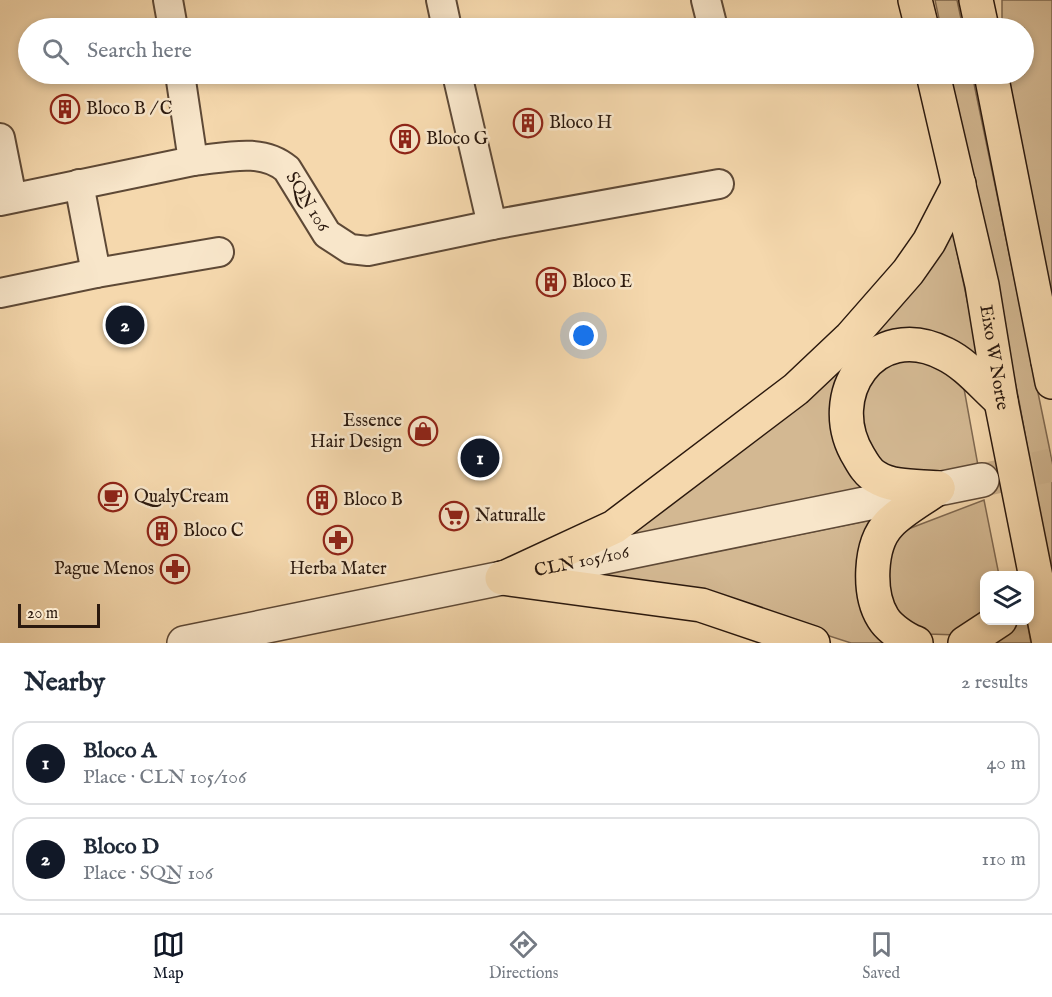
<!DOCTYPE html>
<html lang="en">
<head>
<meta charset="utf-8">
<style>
  :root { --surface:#fff; --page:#f2f2f3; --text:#1f2937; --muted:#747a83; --line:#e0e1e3; --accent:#111827 }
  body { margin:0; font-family:"IM FELL English",serif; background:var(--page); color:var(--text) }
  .controls { position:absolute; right:18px; bottom:18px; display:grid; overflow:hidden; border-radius:12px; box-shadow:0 3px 9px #0003 }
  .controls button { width:54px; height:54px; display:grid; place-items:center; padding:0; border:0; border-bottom:2px solid var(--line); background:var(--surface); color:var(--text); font:30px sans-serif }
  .scale { position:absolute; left:18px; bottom:15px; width:82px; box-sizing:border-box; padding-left:6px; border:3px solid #2b190e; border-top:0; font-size:16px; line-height:21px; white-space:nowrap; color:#2b190e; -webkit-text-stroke:4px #f8e6ca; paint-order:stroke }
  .you { position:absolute; left:584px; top:336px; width:21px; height:21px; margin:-15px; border:4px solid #fff; border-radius:50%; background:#1a73e8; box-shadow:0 0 0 9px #1a73e833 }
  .badge { display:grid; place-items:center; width:39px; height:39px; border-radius:50%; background:var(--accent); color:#fff; font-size:20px; font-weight:700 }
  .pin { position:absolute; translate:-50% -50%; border:3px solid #fff; box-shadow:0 2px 6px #0006 }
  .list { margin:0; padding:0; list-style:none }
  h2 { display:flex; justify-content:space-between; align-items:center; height:78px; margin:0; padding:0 24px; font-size:26px }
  h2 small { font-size:20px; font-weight:400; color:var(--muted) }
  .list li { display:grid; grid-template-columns:39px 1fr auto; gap:18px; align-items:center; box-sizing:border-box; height:84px; margin:0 12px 12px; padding:0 12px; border:2px solid var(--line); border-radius:18px }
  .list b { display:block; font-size:22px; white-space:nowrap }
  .list p { margin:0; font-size:20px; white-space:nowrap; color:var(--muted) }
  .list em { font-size:20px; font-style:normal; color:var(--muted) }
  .icon { flex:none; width:33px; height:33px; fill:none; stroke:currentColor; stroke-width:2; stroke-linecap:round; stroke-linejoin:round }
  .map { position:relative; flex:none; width:1052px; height:643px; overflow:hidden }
  .search { position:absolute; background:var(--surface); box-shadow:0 3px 9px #0003; left:18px; right:18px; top:18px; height:66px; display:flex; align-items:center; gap:15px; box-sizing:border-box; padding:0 21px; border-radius:33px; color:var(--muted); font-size:22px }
  .sheet { height:270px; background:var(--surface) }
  nav { display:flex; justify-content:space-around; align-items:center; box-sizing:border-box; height:84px; border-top:2px solid var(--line); background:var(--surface); font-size:16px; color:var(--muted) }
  nav a { display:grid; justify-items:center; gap:3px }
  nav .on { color:var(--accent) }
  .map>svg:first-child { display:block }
</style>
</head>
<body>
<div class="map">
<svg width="1052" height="643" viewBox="0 0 1052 643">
  <rect width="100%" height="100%" fill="#f5d8ad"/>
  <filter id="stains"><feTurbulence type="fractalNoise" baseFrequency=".00333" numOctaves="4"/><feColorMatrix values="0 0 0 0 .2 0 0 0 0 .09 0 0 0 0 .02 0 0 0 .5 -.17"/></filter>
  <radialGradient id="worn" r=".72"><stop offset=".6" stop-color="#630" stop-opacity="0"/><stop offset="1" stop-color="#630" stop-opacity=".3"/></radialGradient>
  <path fill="#d3b892" stroke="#7f6850" stroke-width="1.5" d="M935,0H957L963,28H941Z
    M1002,0H1052V297L1005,74H1024V28H1002Z
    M950,74H972L1049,446L1052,462V584L1019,401Z
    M950,219L981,366L959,346L849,370L878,493L605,540L645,515Z
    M905,358L930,359L963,383L979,471L922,479L881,467L860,422L861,404L871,377L889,365Z
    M984,500L999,575L984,576V620L958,635L928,634L912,628L888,603L884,548L903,531Z
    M881,518L871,532L899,643H851L761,614L600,575Z
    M1016,621H1027L1031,643H991Z"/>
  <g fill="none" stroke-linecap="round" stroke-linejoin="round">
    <path stroke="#cdb28d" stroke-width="33" stroke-dasharray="33 16" stroke-linecap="butt" d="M987,479L1052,465"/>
    <g stroke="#5e4936" stroke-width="32">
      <g id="minor">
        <path d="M168,0L173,28"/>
        <path d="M441,0L447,28"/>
        <path d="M706,0L713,28"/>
        <path d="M457,74L492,225"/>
        <path d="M0,138L12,198"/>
        <path id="s1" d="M193,161C225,158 261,147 287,169L327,234L350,249L368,251L492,225L719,184"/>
        <path d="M79,184L96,273L219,252"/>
        <path d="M0,201L193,161L180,74"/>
        <path d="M0,293L96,273"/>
      </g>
    </g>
    <g stroke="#5e4936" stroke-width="36">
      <g id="tertiary">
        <path id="s2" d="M184,643L982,480"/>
      </g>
    </g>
    <g stroke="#2b190e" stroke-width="36">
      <g id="primary">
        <path d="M915,0L922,28"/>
        <path d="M976,0L982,28"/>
        <path id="s3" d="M933,74L982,285L1001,401L1049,643"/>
        <path d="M991,74L1052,382"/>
        <path d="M938,488C919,486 893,488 876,477C868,473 863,464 859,457C821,396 874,317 945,354C966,364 983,385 1001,401"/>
        <path d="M506,577L614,527L796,389L851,337L908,272L929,242L959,184"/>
        <path d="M502,578L701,605L813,643"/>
        <path d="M916,643C905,639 889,628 883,618C868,594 869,545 889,524C902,510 923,499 938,488"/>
        <path d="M965,643L1000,620"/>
      </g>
    </g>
    <g stroke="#2b190e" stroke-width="36">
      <path id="trunk" d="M1048,361L1052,354"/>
    </g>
    <use href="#minor" stroke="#f8e6ca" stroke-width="28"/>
    <use href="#tertiary" stroke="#f8e6ca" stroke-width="33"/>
    <use href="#primary" stroke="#f5d8ad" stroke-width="33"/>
    <use href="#trunk" stroke="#f5d8ad" stroke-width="33"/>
  </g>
  <defs>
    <g id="building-ring" transform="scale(1.5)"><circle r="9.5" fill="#f8e6ca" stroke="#8f2418" stroke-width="1.5"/><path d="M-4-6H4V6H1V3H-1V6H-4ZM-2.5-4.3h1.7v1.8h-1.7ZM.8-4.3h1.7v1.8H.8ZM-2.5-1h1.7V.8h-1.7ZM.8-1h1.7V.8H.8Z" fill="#8f2418"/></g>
    <g id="shop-ring" transform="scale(1.5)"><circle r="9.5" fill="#f8e6ca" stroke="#8f2418" stroke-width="1.5"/><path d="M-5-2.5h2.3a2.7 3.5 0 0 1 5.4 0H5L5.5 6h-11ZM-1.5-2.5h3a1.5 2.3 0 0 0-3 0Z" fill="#8f2418"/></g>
    <g id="cafe-ring" transform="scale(1.5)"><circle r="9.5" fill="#f8e6ca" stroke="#8f2418" stroke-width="1.5"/><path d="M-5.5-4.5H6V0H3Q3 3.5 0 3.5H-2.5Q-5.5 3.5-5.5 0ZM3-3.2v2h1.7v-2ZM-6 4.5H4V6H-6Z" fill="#8f2418"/></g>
    <g id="supermarket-ring" transform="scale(1.5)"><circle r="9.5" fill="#f8e6ca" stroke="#8f2418" stroke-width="1.5"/><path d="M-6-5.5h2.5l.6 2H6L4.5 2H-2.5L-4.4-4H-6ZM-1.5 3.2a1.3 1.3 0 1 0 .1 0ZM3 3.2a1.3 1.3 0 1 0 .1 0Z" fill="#8f2418"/></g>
    <g id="pharmacy-ring" transform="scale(1.5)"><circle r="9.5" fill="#f8e6ca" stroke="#8f2418" stroke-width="1.5"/><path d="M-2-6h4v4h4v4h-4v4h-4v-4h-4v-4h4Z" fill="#8f2418"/></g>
  </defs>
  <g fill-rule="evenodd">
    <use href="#building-ring" x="65" y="109"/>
    <use href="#building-ring" x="528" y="123"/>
    <use href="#building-ring" x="405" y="139"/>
    <use href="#building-ring" x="551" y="282"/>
    <use href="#shop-ring" x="423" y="431"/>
    <use href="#cafe-ring" x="113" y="497"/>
    <use href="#building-ring" x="322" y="500"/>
    <use href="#supermarket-ring" x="454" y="516"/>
    <use href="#building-ring" x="162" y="531"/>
    <use href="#pharmacy-ring" x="338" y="540"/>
    <use href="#pharmacy-ring" x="175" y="569"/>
  </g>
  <g text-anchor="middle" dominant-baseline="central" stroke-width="5" stroke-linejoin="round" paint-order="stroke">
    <g font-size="18" fill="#2b190e" stroke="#f8e6ca" text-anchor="start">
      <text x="86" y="109">Bloco B / C</text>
      <text x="549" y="123">Bloco H</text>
      <text x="426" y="139">Bloco G</text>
      <text x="572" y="282">Bloco E</text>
      <text x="402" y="421" text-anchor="end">Essence<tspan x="402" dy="21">Hair Design</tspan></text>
      <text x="134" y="497">QualyCream</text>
      <text x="343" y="500">Bloco B</text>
      <text x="475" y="516">Naturalle</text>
      <text x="183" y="531">Bloco C</text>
      <text x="154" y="569" text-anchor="end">Pague Menos</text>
      <text x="338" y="569" text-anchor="middle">Herba Mater</text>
    </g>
    <g font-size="18" fill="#2b190e" stroke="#f8e6ca">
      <text stroke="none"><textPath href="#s1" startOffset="136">SQN 106</textPath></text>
      <text stroke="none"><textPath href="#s3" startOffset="290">Eixo W Norte</textPath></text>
      <text stroke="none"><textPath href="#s2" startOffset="406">CLN 105/106</textPath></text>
    </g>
  </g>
  <rect width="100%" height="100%" filter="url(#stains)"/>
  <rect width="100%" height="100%" fill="url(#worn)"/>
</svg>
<div class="controls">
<button><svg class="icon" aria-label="layers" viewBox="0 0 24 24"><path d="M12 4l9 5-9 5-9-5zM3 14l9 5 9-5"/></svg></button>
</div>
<div class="scale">20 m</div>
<div class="you"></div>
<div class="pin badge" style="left:480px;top:458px">1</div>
<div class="pin badge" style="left:125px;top:325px">2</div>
<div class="search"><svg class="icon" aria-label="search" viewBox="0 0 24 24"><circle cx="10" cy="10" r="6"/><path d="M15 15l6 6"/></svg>Search here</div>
</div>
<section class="sheet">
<h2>Nearby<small>2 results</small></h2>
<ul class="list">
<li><span class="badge">1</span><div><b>Bloco A</b><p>Place · CLN 105/106</p></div><em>40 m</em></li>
<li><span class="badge">2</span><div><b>Bloco D</b><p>Place · SQN 106</p></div><em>110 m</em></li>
</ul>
</section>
<nav>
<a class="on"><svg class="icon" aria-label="map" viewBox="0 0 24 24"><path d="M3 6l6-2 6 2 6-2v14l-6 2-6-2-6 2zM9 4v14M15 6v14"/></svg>Map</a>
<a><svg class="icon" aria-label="directions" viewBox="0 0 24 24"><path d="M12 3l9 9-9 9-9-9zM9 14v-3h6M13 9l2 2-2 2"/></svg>Directions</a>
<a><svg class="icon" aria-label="saved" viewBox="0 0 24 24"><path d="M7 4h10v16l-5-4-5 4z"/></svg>Saved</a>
</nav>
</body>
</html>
